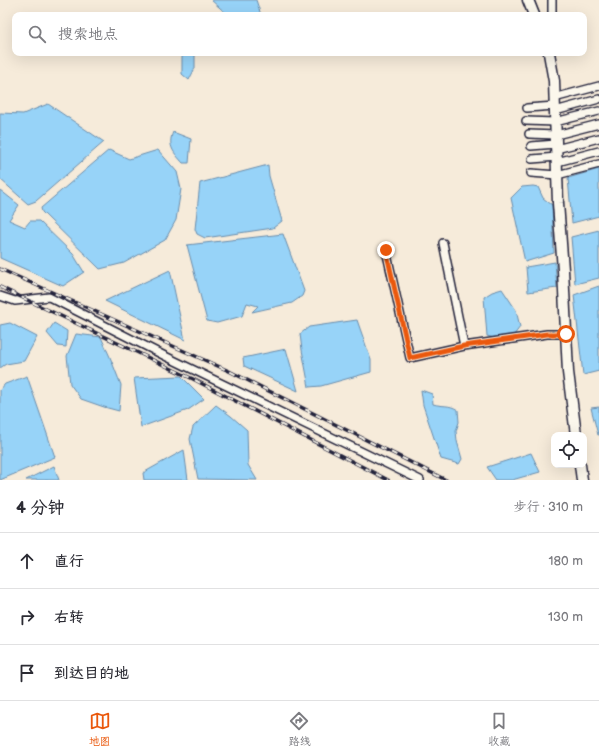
<!DOCTYPE html>
<html lang="zh">
<head>
<meta charset="utf-8">
<style>
  :root { --surface:#fff; --page:#f2f2f3; --text:#2b2b33; --muted:#7c7c81; --line:#e1e1e2; --accent:#ea580c }
  body { margin:0; font-family:"Balsamiq Sans","LXGW WenKai TC",sans-serif; background:var(--page); color:var(--text) }
  .controls { position:absolute; right:12px; bottom:12px; display:grid; overflow:hidden; border-radius:8px; box-shadow:0 4px 16px #0002 }
  .controls button { width:36px; height:36px; display:grid; place-items:center; padding:0; border:0; border-bottom:1px solid var(--line); background:var(--surface); color:var(--text); font:20px sans-serif }
  .stop { position:absolute; width:12px; height:12px; margin:-9px; border:3px solid #ea580c; border-radius:50%; background:#fff }
  .stop.end { background:#ea580c; border-color:#fff; box-shadow:0 1px 4px #0008 }
  .list { margin:0; padding:0; list-style:none }
  h2 { display:flex; justify-content:space-between; align-items:center; height:52px; margin:0; padding:0 16px; font-size:17px }
  h2 small { font-size:13px; font-weight:400; color:var(--muted) }
  .list li { display:grid; grid-template-columns:26px 1fr auto; gap:12px; align-items:center; box-sizing:border-box; height:56px; padding:0 16px; border-top:1px solid var(--line) }
  .list b { display:block; font-size:15px; white-space:nowrap }
  .list em { font-size:13px; font-style:normal; color:var(--muted) }
  .icon { flex:none; width:22px; height:22px; fill:none; stroke:currentColor; stroke-width:2; stroke-linecap:round; stroke-linejoin:round }
  .map { position:relative; flex:none; width:599px; height:480px; overflow:hidden }
  .search { position:absolute; background:var(--surface); box-shadow:0 4px 16px #0002; left:12px; right:12px; top:12px; height:44px; display:flex; align-items:center; gap:10px; box-sizing:border-box; padding:0 14px; border-radius:8px; color:var(--muted); font-size:15px }
  .sheet { height:220px; background:var(--surface) }
  nav { display:flex; justify-content:space-around; align-items:center; box-sizing:border-box; height:56px; border-top:1px solid var(--line); background:var(--surface); font-size:11px; color:var(--muted) }
  nav a { display:grid; justify-items:center; gap:2px }
  nav .on { color:var(--accent) }
  .map>svg:first-child { display:block }
</style>
</head>
<body>
<div class="map">
<svg width="599" height="480" viewBox="0 0 599 480">
  <rect width="100%" height="100%" fill="#f6ebda"/>
  <filter id="ink" filterUnits="userSpaceOnUse"><feTurbulence type="fractalNoise" baseFrequency=".025" numOctaves="2"/><feDisplacementMap in="SourceGraphic" scale="8" xChannelSelector="R" yChannelSelector="G"/><feConvolveMatrix kernelMatrix="1 2 1 2 8 2 1 2 1" color-interpolation-filters="sRGB"/></filter>
  <g filter="url(#ink)">
    <path fill="#97d3f8" stroke="#688cac" d="M211,0H256L261,15H228Z
      M182,53H195V68L189,80L182,74Z
      M48,104L104,142L36,201L28,204L0,179V113L23,114Z
      M173,132L191,139L189,163H183C174,153 167,146 173,132Z
      M109,150L129,159L158,150L177,172L181,189L176,220L165,240L124,263L100,269L42,212L41,208Z
      M268,165L269,176L282,221L273,228L205,238L197,234L195,229L200,183Z
      M599,169V216L572,223L568,178Z
      M533,186L538,187L543,198L552,205L554,253L525,262L511,198L522,187Z
      M0,190L19,205L9,220L25,227L30,221H39L73,254L84,272L63,286L0,258Z
      M599,230V278L575,284L571,237Z
      M283,234L304,291L302,296L292,303L252,312L258,306L247,303L242,316L217,323L207,321L187,245Z
      M555,262L557,288L528,292L526,267Z
      M170,270L185,340L105,301Z
      M599,286V371L583,375L574,295Z
      M502,289L516,310L520,327L514,335L498,339L487,336L484,297L492,292Z
      M357,320L371,360V372L321,386L309,387L302,350L300,334L309,327Z
      M10,323L37,337L24,361L6,364L0,368V325Z
      M54,323L67,331L66,347L58,346L47,333Z
      M76,334L101,337L110,357L121,385L119,411L104,407L81,399L70,384L67,356Z
      M286,349L298,391L244,366L243,358Z
      M27,376L55,457L0,480V390L5,384Z
      M181,376L204,399L188,410L141,427L134,378Z
      M421,390L432,394L433,404C443,407 449,404 458,410L459,422L456,431L457,441L462,459L459,464L441,459L423,405Z
      M216,405L231,416L247,430L248,465L257,480L198,479L190,439L193,427Z
      M599,407V435H598L591,408Z
      M184,450L188,480H144L143,473Z
      M531,453L540,472L512,480H496L487,467Z
      M54,466L59,480H26Z"/>
    <g fill="none" stroke-linecap="round" stroke-linejoin="round">
      <g stroke="#22223b" stroke-width="10">
        <path id="minor" d="M552,0V15
          M554,98L599,86
          M527,108L555,106
          M555,111L599,99
          M526,121L555,122L599,111
          M529,134L556,135L599,124
          M531,146L556,144
          M556,149L599,138
          M532,159L557,157
          M557,162L599,151
          M531,173L557,175L599,164
          M443,243L464,346
          M386,250L410,358L464,346L547,334H566
          M0,296L15,301L49,297L163,355L420,480"/>
      </g>
      <g stroke="#22223b" stroke-width="13">
        <path id="secondary" d="M528,0L534,15
          M549,53L554,81L558,203L563,270L568,372L576,435
          M580,465L582,480"/>
      </g>
      <use href="#minor" stroke="#fbf7ec" stroke-width="7"/>
      <use href="#secondary" stroke="#fbf7ec" stroke-width="10"/>
      <g stroke="#22223b" stroke-width="3.5">
        <path id="rail" d="M0,269L229,371L446,480
          M0,287L193,379L388,480"/>
      </g>
      <use href="#rail" stroke="#fbf7ec" stroke-width="2" stroke-dasharray="6" stroke-linecap="butt"/>
    </g>
  </g>
  <g fill="none" stroke-linecap="round" stroke-linejoin="round" filter="url(#ink)">
    <path stroke="#ea580c" stroke-width="5" d="M386,250L410,358L464,346L547,334H566"/>
  </g>
</svg>
<div class="controls">
<button><svg class="icon" aria-label="locate" viewBox="0 0 24 24"><circle cx="12" cy="12" r="6"/><path d="M12 2v4M12 18v4M2 12h4M18 12h4"/></svg></button>
</div>
<div class="stop" style="left:566px;top:334px"></div>
<div class="stop end" style="left:386px;top:250px"></div>
<div class="search"><svg class="icon" aria-label="search" viewBox="0 0 24 24"><circle cx="10" cy="10" r="6"/><path d="M15 15l6 6"/></svg>搜索地点</div>
</div>
<section class="sheet">
<h2>4 分钟<small>步行 · 310 m</small></h2>
<ul class="list">
<li><svg class="icon" aria-label="ahead" viewBox="0 0 24 24"><path d="M12 20V5M6 11l6-6 6 6"/></svg><div><b>直行</b></div><em>180 m</em></li>
<li><svg class="icon" aria-label="right" viewBox="0 0 24 24"><path d="M7 20v-9h11M14 6l5 5-5 5"/></svg><div><b>右转</b></div><em>130 m</em></li>
<li><svg class="icon" aria-label="arrive" viewBox="0 0 24 24"><path d="M6 21V4h12l-3 4 3 4H6"/></svg><div><b>到达目的地</b></div></li>
</ul>
</section>
<nav>
<a class="on"><svg class="icon" aria-label="map" viewBox="0 0 24 24"><path d="M3 6l6-2 6 2 6-2v14l-6 2-6-2-6 2zM9 4v14M15 6v14"/></svg>地图</a>
<a><svg class="icon" aria-label="directions" viewBox="0 0 24 24"><path d="M12 3l9 9-9 9-9-9zM9 14v-3h6M13 9l2 2-2 2"/></svg>路线</a>
<a><svg class="icon" aria-label="saved" viewBox="0 0 24 24"><path d="M7 4h10v16l-5-4-5 4z"/></svg>收藏</a>
</nav>
</body>
</html>
